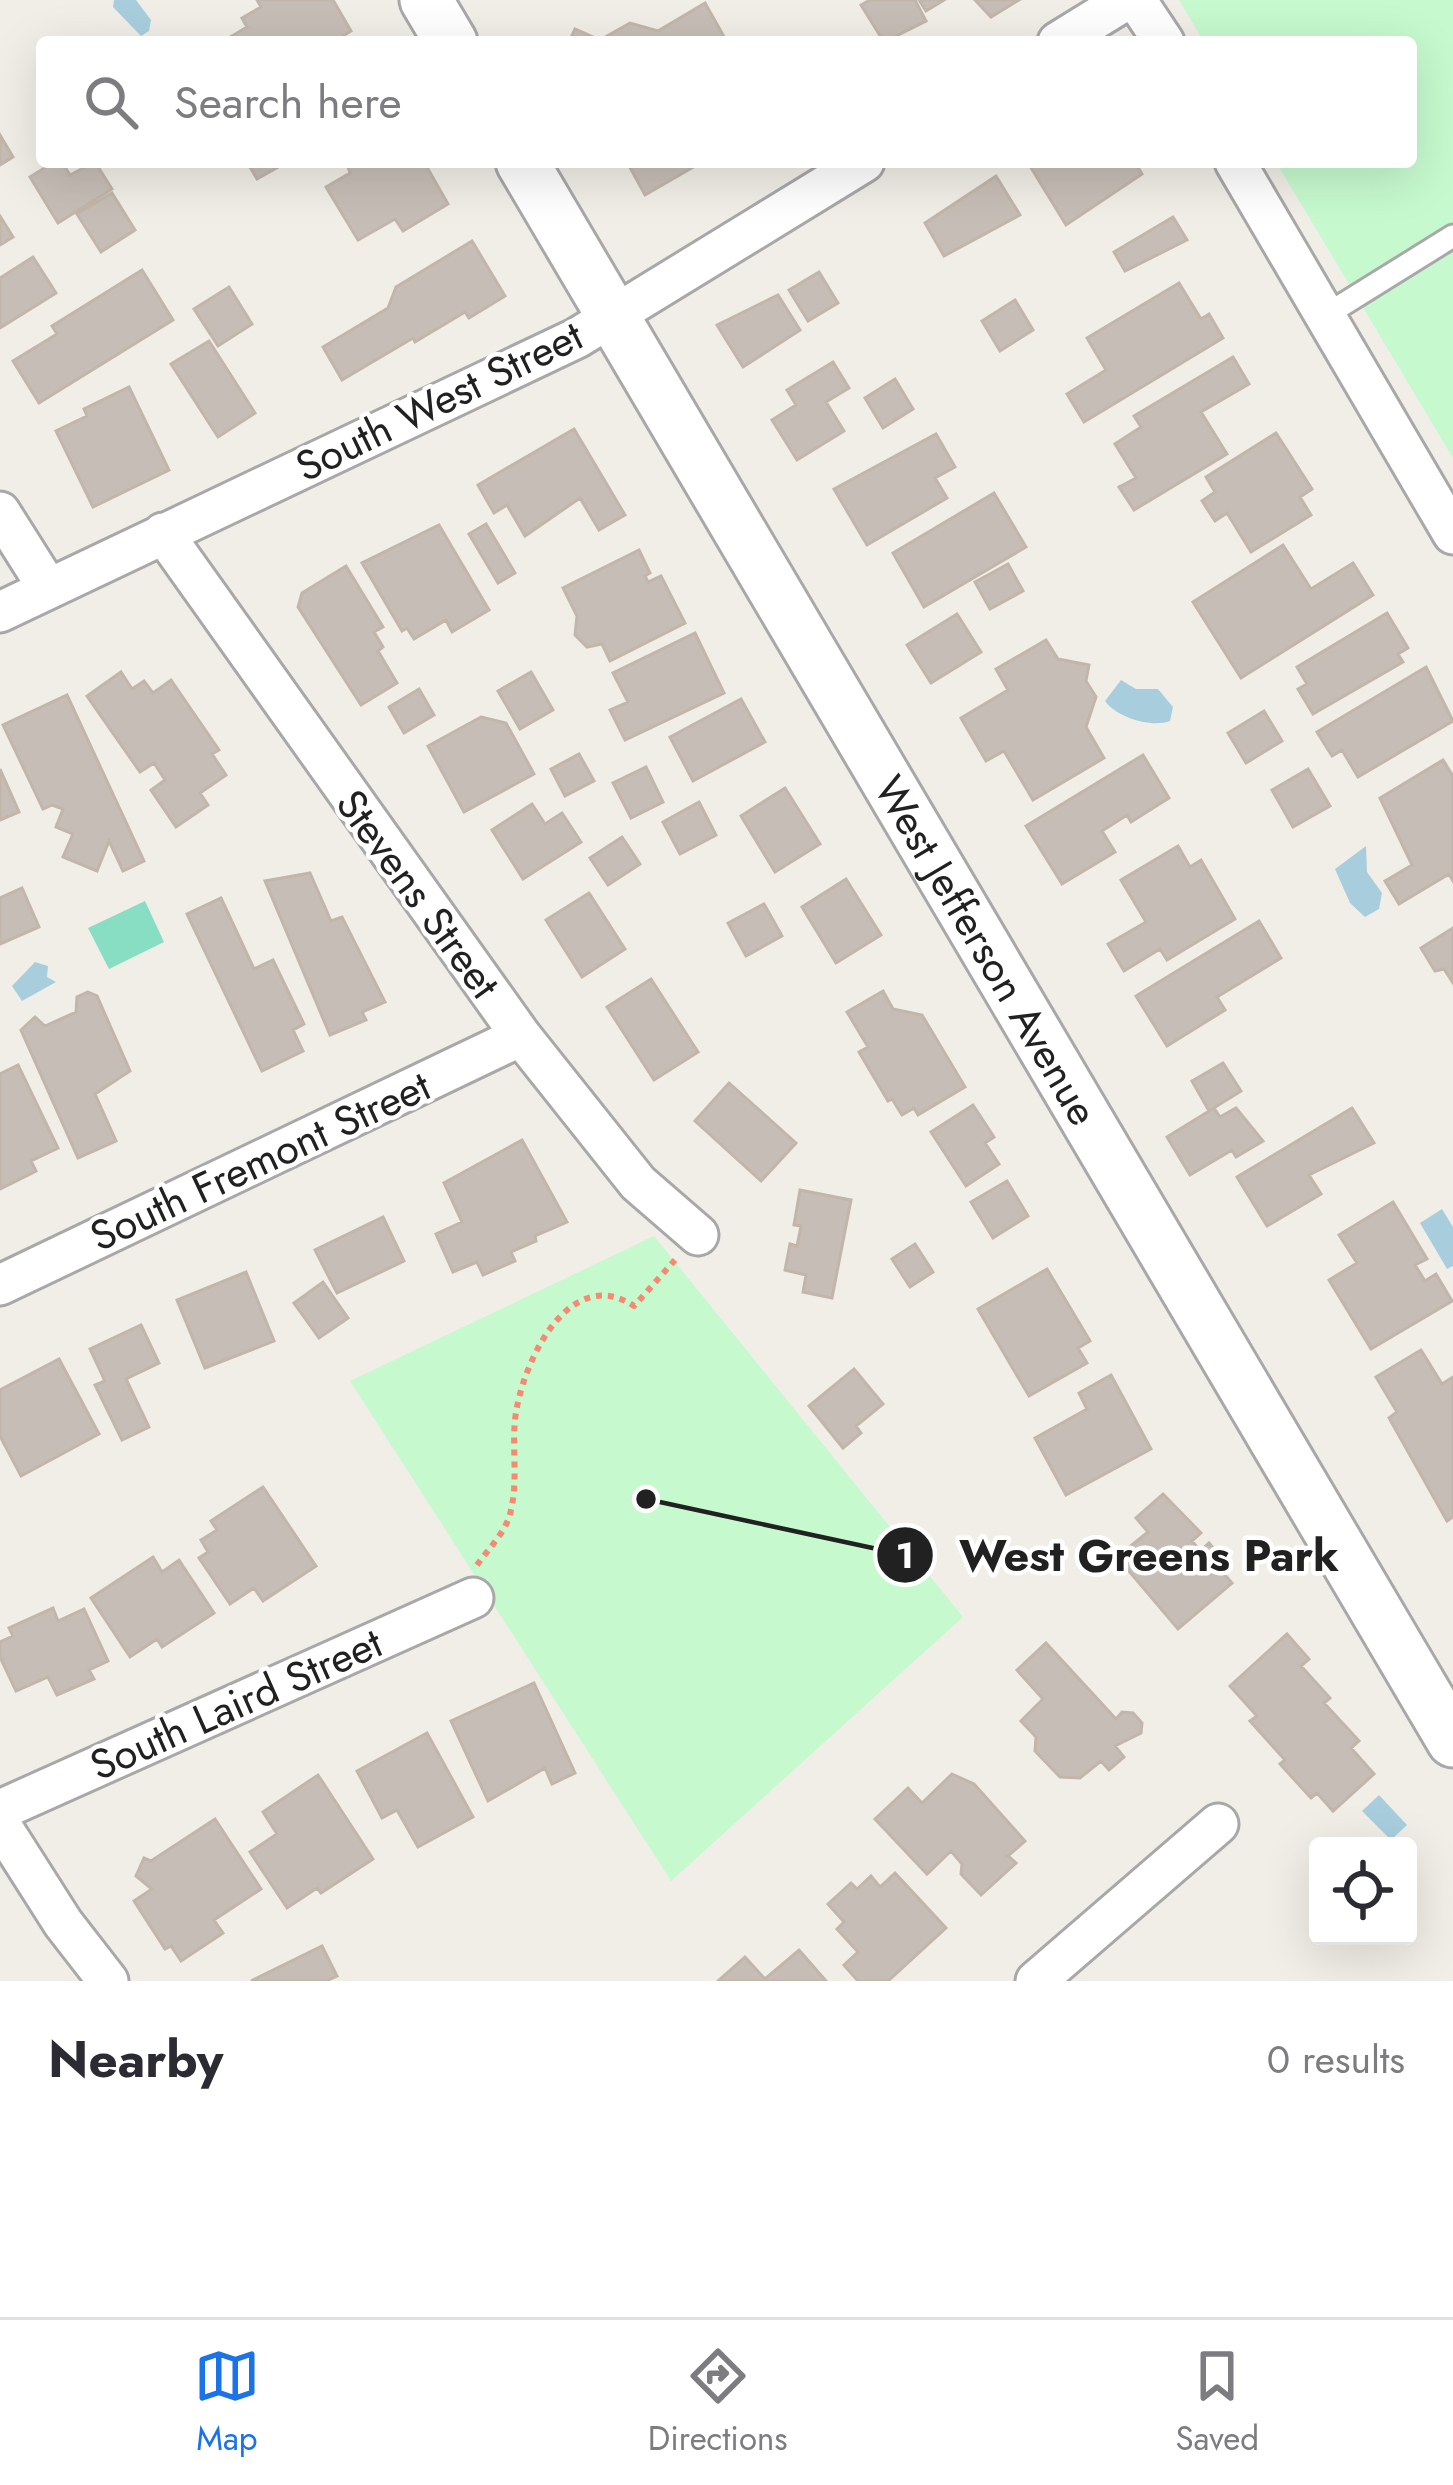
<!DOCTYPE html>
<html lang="en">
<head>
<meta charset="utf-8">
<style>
  :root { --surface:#fff; --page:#f2f2f3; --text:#2b2b33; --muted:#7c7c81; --line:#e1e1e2; --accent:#1a73e8 }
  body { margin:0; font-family:Jost,sans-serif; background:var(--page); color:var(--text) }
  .controls { position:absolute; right:36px; bottom:36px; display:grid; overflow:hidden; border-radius:12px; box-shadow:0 12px 48px #0002 }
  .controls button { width:108px; height:108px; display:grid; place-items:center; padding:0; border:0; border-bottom:3px solid var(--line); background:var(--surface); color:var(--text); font:60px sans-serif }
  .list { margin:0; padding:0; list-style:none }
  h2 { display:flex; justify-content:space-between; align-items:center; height:156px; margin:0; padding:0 48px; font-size:51px }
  h2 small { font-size:39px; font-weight:400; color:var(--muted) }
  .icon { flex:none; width:66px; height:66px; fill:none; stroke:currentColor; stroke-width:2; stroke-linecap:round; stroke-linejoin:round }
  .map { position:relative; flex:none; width:1453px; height:1981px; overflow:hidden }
  .search { position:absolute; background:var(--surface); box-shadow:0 12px 48px #0002; left:36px; right:36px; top:36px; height:132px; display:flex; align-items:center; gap:30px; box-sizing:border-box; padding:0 42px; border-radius:12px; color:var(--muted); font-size:45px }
  .sheet { height:336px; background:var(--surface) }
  nav { display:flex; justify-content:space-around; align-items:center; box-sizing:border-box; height:168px; border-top:3px solid var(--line); background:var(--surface); font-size:33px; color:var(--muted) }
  nav a { display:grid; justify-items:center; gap:6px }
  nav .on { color:var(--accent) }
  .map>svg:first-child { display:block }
</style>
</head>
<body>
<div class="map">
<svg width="1453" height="1981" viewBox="0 0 1453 1981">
  <rect width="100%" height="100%" fill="#f1eee7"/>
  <path fill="#c6f9ce" d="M1179,0H1453V458L1276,162H1411V42H1204Z
    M654,1236L963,1617L671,1881L350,1381Z"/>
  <path fill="#87dec3" d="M145,901L164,942L109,969L88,928Z"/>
  <path fill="#a8cede" d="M136,0L151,20L149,31L141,36L113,7L114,0Z
    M1121,680L1136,689H1158L1173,707L1170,721C1152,728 1117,718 1105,701Z
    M1366,846L1367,872L1382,893L1379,909L1365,917L1350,903L1335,869Z
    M35,962L48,966L47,977L56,982L22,1001L12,986Z
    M1442,1209L1453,1227V1266L1447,1269L1420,1223Z
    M1379,1795L1407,1825L1391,1840L1362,1811Z"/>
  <path fill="#c6beb6" stroke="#c2b6aa" stroke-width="3" d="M257,0H333L351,31L333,42H222L247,27L242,18L261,7Z
    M870,0H915L926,21L884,42L861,5Z
    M919,0H944L926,11Z
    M975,0H1019L991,17Z
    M705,3L727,42H569L575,29L600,40L630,23L658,31Z
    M0,135L13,157L0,165Z
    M54,162H62L70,175L95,162L112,189L58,223L30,177Z
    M247,162H287L257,179Z
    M357,162H424L448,204L403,231L395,219L358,240L326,187L350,173L348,167Z
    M627,162H702L645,195Z
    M1037,162H1135L1142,174L1066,225L1030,166Z
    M996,176L1020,215L944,256L925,223Z
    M112,193L135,230L101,252L77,214Z
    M0,216L13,237L0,245Z
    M1173,217L1187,240L1125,271L1114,252Z
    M472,241L505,296L469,318L465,312L415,342L413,338L342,380L323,347L388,308L396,287Z
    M33,257L56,293L0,328V278Z
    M142,270L173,320L39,403L13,361L57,334L52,326Z
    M819,272L838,303L808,321L789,290Z
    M1179,283L1201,319L1209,314L1223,338L1084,422L1067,394L1106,370L1087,338Z
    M229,287L252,324L218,346L194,309Z
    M778,295L800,330L743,367L717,325Z
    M1015,300L1033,330L1000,351L982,321Z
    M209,341L255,413L218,437L171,364Z
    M1233,357L1249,384L1201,412L1227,454L1134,510L1119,487L1136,478L1115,444L1141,427L1134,416Z
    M833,362L849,388L826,402L844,431L797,460L772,420L796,405L787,390Z
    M895,379L913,409L883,428L865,398Z
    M129,387L169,470L93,507L56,431L87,416L84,409Z
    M574,429L625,515L599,530L580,498L525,536L507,505L494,513L478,485Z
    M1276,433L1312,489L1300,497L1311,515L1251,552L1227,513L1215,521L1202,501L1215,492L1206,477Z
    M936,434L955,467L935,478L947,498L867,545L834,489Z
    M994,493L1026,547L924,607L893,553Z
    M486,524L515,573L498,583L469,534Z
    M439,525L489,610L452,632L446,620L414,639L407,628L402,631L362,563Z
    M1283,545L1311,589L1353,563L1373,595L1241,678L1193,602Z
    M639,550L650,573L645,576L648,582L661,576L685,623L610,661L602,644L587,647L575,635L577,616L563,588Z
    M1008,564L1023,591L990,609L975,582Z
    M346,566L383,627L374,632L383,647L378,651L397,683L361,705L298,607L302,593Z
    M1387,613L1408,648L1398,654L1403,662L1313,714L1298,689L1307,684L1297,667Z
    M957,614L981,652L931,683L907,645Z
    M695,633L724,693L625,740L610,710L628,702L613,673Z
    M1046,640L1058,659L1089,665L1086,681L1096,697L1086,727L1104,758L1033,800L1004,751L986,761L961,718L1008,690L996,669Z
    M1426,667L1453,721L1358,777L1342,750L1332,756L1317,732Z
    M121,672L132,689L144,681L153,693L171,680L219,750L212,754L226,775L200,793L208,805L176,827L151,790L165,780L154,763L140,772L87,696Z
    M531,672L553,710L520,729L498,691Z
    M419,689L434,715L404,733L389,707Z
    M67,695L144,861L123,871L109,841L97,871L63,857L73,834L56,827L63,809L52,805L43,809L3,725Z
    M741,699L765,742L693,781L670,737Z
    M1264,711L1282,741L1246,763L1228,733Z
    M481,717L506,723L534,774L464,812L428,746Z
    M579,754L594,781L565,796L551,769Z
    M1143,755L1169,798L1131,822L1127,815L1102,831L1115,852L1062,884L1026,826Z
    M1443,760L1453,776V881L1449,874L1399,904L1385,881L1412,865L1380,798Z
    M646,767L663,802L631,818L613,783Z
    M0,769L19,812L0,820Z
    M1308,769L1330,806L1293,827L1272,790Z
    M785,788L820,844L775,872L741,816Z
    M699,802L716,835L680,854L663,822Z
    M532,804L545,824L562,813L581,842L523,879L492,830Z
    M622,837L640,864L608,885L590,858Z
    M1178,846L1190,867L1201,860L1235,919L1167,960L1160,949L1124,971L1108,944L1146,922L1121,880Z
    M310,873L331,921L342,917L385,1002L362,1012L366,1020L330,1035L265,881Z
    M846,879L881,935L836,963L802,907Z
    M22,888L39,927L0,944V898Z
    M589,893L625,949L582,977L546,920Z
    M221,898L254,969L273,960L304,1024L293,1030L303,1051L262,1071L187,914Z
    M764,904L782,936L746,956L728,923Z
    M1259,921L1281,958L1217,997L1225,1010L1167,1046L1136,996Z
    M1453,928V983L1444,969L1435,971L1421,948Z
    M651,979L698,1052L654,1080L607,1007Z
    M883,991L893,1009L922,1015L965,1087L918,1115L914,1108L902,1115L892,1099L888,1101L859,1052L868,1047L847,1012Z
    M88,992L97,996L130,1071L95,1094L116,1141L78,1158L21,1030L35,1017L45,1026L76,1012L77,997Z
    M1223,1063L1241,1091L1209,1111L1192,1081Z
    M18,1065L58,1148L31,1161L36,1171L0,1189V1074Z
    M729,1083L796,1143L761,1181L695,1121Z
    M973,1105L994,1137L985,1143L999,1164L966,1186L931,1132Z
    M1214,1108L1220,1117L1236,1108L1263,1141L1236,1157L1232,1150L1190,1175L1167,1137Z
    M1352,1108L1374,1143L1309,1175L1321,1194L1267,1226L1237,1177Z
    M522,1140L567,1222L535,1236L536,1241L511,1252L515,1261L483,1275L477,1262L453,1272L436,1234L462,1222L444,1183Z
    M1007,1181L1028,1216L993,1238L971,1202Z
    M800,1190L851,1200L832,1298L803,1292L806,1275L785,1270L790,1244L797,1246L801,1226L794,1225Z
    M1393,1202L1427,1259L1415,1265L1425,1281L1436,1274L1452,1301L1371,1349L1329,1280L1357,1263L1339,1235Z
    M383,1217L404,1261L337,1293L315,1250Z
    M915,1244L933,1272L910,1287L892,1259Z
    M1047,1269L1090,1341L1078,1348L1087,1363L1029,1396L978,1309Z
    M246,1272L274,1341L205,1368L177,1300Z
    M323,1282L348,1318L319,1338L294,1303Z
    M141,1325L159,1363L126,1379L149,1427L122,1440L95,1385L105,1381L90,1349Z
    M1421,1350L1442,1384L1453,1377V1517L1447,1521L1389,1418L1397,1412L1376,1377Z
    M59,1359L99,1434L21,1476L0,1436V1390Z
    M854,1369L883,1404L856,1426L861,1433L843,1448L809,1406Z
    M1111,1375L1151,1449L1066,1495L1035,1438L1087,1409L1079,1393Z
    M263,1487L316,1566L263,1601L254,1588L230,1604L199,1558L208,1552L201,1540L217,1530L211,1521Z
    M1163,1494L1201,1533L1192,1541L1200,1551L1209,1543L1225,1562L1218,1567L1232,1583L1178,1629L1117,1557L1148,1532L1136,1518Z
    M153,1557L162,1572L179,1560L214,1613L162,1647L157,1639L130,1657L91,1598Z
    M53,1608L58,1621L84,1609L108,1661L89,1670L94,1679L57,1695L48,1677L16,1691L0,1657V1642L13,1636L9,1628Z
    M1287,1634L1309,1659L1301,1666L1330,1698L1324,1703L1359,1741L1351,1748L1374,1774L1333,1811L1317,1793L1311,1798L1280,1764L1285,1760L1250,1721L1257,1716L1230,1686Z
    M1046,1643L1116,1719L1122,1712L1133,1713L1142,1723L1141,1733L1115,1746L1124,1757L1109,1770L1101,1761L1080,1778L1060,1777L1035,1751L1036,1737L1021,1721L1043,1699L1017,1670Z
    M534,1683L575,1773L552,1784L545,1768L488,1801L451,1721Z
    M427,1733L473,1817L418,1847L397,1810L382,1818L357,1771Z
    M952,1774L974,1784L1025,1841L1008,1856L1016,1863L981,1895L961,1874L962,1864L951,1851L927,1874L875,1819L908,1788L922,1803Z
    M318,1775L373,1859L321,1893L317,1888L287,1908L250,1852L277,1834L263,1812Z
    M215,1819L261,1889L214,1920L223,1933L181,1961L171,1946L165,1949L134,1901L152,1889L136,1876L144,1858L151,1861Z
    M895,1873L946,1928L888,1981H858L844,1965L858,1952L837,1929L844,1922L828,1904L851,1883L857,1889L871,1876L880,1887Z
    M322,1946L337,1976L326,1981H251Z
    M799,1950L826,1981H718L745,1957L765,1979Z"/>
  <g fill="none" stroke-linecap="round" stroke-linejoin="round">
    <g stroke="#a8a8a8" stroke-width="27">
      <path id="service" d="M1326,315L1453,236"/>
    </g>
    <g stroke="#a8a8a8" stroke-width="45">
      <path id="minor" d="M1136,0L1164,42
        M1058,42L1126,0
        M1235,162L1453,534
        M0,512L48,588
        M163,533L521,1036L638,1183L698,1235
        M0,612L577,338L864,162
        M0,1285L521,1036
        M0,1810L473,1598
        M0,1824L63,1923L108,1981
        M1036,1981L1218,1824"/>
    </g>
    <g stroke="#a8a8a8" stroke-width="57">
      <g id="tertiary">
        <path d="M426,0L451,42"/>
        <path id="s1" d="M522,162L1453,1741"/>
      </g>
    </g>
    <path stroke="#f88871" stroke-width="6" stroke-dasharray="6 6" stroke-linecap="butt" d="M477,1565C489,1548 507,1531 511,1510C519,1476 510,1440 517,1407C527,1354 572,1265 634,1306L675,1260"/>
    <use href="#service" stroke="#fff" stroke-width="21"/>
    <use href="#minor" stroke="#fff" stroke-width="39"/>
    <use href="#tertiary" stroke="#fff" stroke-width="51"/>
  </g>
  <g text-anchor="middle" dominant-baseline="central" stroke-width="9" stroke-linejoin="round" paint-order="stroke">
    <g font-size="42" fill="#212121" stroke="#fff">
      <text transform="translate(439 401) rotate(-26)">South West Street</text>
      <text transform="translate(418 894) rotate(54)">Stevens Street</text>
      <text stroke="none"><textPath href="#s1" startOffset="915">West Jefferson Avenue</textPath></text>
      <text transform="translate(260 1161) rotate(-25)">South Fremont Street</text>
      <text transform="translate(236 1704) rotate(-24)">South Laird Street</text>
    </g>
  </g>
  <path fill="none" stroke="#212121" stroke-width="4.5" d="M646 1499L905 1555"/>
  <g fill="#212121" stroke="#fff" stroke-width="4.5">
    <circle cx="646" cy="1499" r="12"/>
    <circle cx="905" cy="1555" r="30"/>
  </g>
  <g font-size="36" text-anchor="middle" font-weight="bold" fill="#fff">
    <text x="905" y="1568">1</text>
  </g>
  <g font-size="45" text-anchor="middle" font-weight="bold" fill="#212121" stroke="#fff" stroke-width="9" stroke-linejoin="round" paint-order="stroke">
    <text x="1149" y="1571">West Greens Park</text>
  </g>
</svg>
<div class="controls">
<button><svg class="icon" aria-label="locate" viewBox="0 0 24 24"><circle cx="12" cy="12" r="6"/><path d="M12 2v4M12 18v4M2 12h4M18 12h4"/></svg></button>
</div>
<div class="search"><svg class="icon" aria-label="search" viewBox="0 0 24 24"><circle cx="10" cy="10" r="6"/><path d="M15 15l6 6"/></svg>Search here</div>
</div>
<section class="sheet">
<h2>Nearby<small>0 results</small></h2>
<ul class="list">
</ul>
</section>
<nav>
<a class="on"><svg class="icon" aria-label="map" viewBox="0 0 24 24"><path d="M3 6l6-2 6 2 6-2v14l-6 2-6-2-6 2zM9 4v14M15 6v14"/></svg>Map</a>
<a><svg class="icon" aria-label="directions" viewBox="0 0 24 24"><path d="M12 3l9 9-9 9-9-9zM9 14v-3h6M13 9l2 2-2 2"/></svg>Directions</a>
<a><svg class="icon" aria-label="saved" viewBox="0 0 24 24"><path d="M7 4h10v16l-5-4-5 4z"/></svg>Saved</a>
</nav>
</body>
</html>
